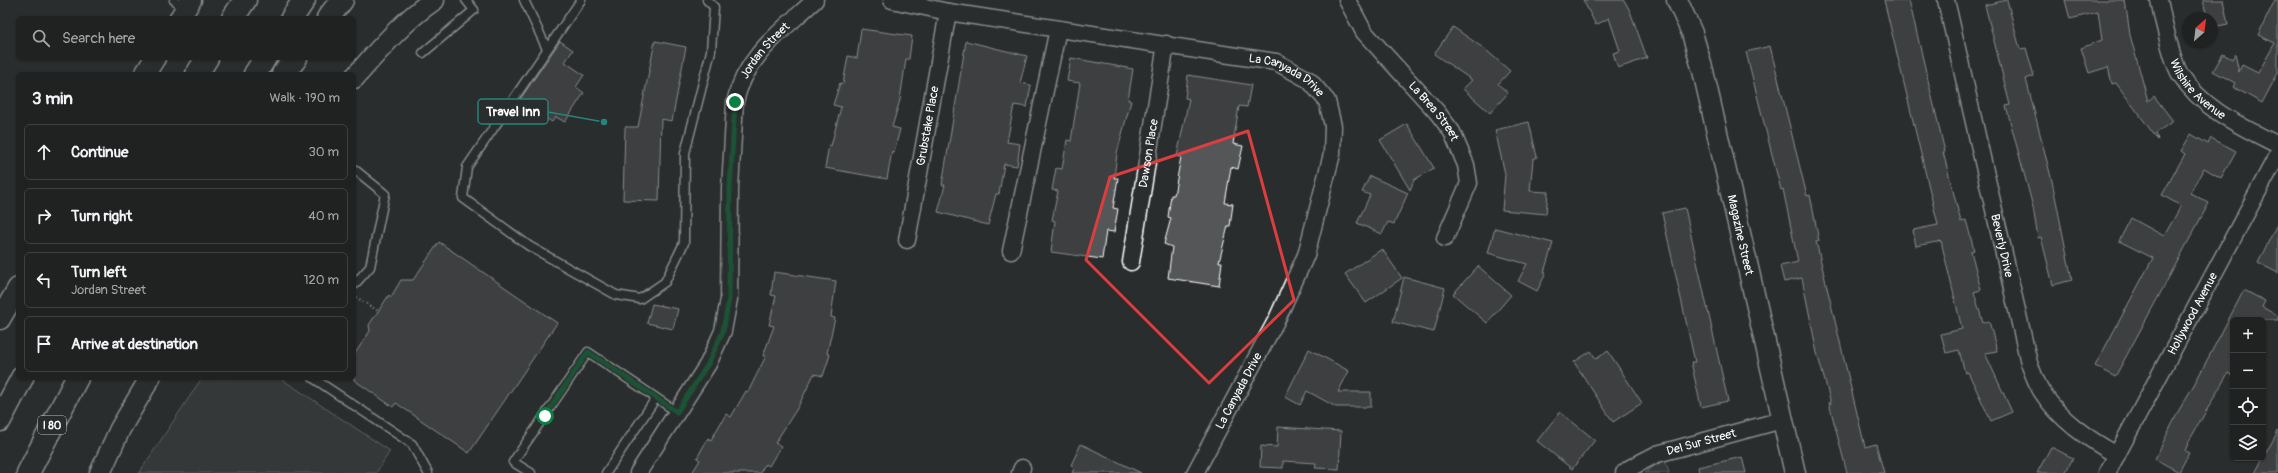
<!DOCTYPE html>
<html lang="en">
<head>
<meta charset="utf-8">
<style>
  :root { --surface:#202222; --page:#2d2f2f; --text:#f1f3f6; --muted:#a2a4a5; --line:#3d3f40 }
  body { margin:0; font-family:Pangolin,sans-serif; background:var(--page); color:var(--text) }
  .controls { position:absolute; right:12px; bottom:12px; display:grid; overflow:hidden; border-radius:6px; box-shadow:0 1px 3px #0004 }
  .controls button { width:36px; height:36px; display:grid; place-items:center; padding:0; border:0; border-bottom:1px solid var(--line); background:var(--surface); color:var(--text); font:20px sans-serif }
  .compass { position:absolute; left:2182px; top:12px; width:36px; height:36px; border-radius:50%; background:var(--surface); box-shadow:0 1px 3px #0004; rotate:28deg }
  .stop { position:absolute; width:12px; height:12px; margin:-9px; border:3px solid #0b8043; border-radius:50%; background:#fff }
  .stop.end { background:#0b8043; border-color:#fff; box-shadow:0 1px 4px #0008 }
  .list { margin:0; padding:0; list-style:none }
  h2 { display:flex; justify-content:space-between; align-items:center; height:52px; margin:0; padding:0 16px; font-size:17px }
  h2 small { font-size:13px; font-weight:400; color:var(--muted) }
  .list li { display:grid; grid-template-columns:26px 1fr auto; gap:12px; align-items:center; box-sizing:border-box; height:56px; margin:0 8px 8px; padding:0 8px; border:1px solid var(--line); border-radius:6px }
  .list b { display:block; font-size:15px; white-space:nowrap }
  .list p { margin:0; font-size:13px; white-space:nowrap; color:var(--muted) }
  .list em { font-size:13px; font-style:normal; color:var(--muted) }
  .icon { flex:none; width:22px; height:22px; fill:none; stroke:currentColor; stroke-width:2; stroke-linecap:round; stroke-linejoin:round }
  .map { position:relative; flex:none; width:2278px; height:473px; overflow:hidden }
  .search { position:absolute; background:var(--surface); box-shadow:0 1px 3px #0004; left:16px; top:16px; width:340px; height:44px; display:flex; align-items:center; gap:10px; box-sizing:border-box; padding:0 14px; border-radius:6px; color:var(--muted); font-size:15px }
  .panel { position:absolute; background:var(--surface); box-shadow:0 1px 3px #0004; left:16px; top:72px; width:340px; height:308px; border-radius:6px }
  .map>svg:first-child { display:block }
</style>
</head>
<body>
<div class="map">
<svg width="2278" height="473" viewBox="0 0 2278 473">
  <rect width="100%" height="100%" fill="#2a2d2e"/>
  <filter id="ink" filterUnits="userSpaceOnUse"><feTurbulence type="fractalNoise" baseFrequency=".025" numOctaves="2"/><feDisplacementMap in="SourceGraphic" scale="8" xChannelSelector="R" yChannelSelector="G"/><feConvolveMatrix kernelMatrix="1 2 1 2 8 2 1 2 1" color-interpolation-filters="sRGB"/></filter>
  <g filter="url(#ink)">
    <path fill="#414445" stroke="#a0a2a2" d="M202,378H280L390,451L376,473H139Z
      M1665,458L1669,473H1645Z"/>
    <path fill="#555758" stroke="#fff" d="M1583,0H1624L1630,11L1647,58L1618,68L1613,53L1620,51L1609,18L1596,25Z
      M1884,0H1909L1945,152H1943L1961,222L1966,220L1974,250L1971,251L1981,290L1974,292L1983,323L1989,321L1997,351L1985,353L2012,412L1991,421L1968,372L1965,373L1959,350L1946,353L1941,334L1962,329L1941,241L1916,246L1913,230L1938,225Z
      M2007,0L2020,49L2026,48L2034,76L2026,79L2052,181L2072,280L2053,285L2041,237L2038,238L2033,207L2006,106L2010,105L1985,5Z
      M2065,0H2125L2130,35L2148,101L2154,96L2173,121L2156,133L2158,140L2116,83L2112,84L2108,67L2089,73L2081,48L2102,40L2098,12L2070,19Z
      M2203,0H2223L2228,24L2212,27V18H2207Z
      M2275,0H2278V73L2262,103L2233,87L2235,83L2213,71L2223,54L2232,59L2235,54L2239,72L2242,65L2258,73L2275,43L2258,35Z
      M1453,27L1486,50L1510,71L1498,84L1508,93L1490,113L1463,89L1472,80L1434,54Z
      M861,29L912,36L909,59H906L900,100L892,127L900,129L894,152L892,151L887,179L825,168L829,145L831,146L841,107L833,105L840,83L843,84L848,56L857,58Z
      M560,41L573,50L565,62L584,75L576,87L584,93L565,122L556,117L552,122L519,101Z
      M655,41L686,47L672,121L661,119L659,201L623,200L625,127H638Z
      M966,41L1027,56L1020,83L1031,85L1027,107L1014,105L1007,142L1020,144L1017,166L1004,164L999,194H996L988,225L938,212L945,185H942Z
      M1770,46L1807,196L1810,195L1819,241H1816L1865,447L1876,444L1884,473H1847L1829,403H1831L1817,353L1802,278L1784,282L1780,266L1798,262L1783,189L1781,190L1746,52Z
      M1071,58L1133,69L1128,100L1131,101L1117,153L1114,178H1118L1113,208L1118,209L1114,232L1106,231L1102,259L1051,252L1055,221L1052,220L1058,191L1052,190L1056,168L1062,169L1067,140L1071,141L1080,83L1067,81Z
      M1188,75L1251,85L1247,107L1239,106L1233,144L1243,146L1238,169L1231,167L1225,203L1233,204L1230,226H1228L1219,262H1222L1219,286L1168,278L1172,247L1164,244L1171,218L1168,217L1171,195H1174L1181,157L1177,156L1189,99L1185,98Z
      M1529,122L1537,157L1533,159L1530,191L1548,192L1546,214L1502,210L1505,174L1495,130Z
      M1407,124L1434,168L1414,180L1410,190L1380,140Z
      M2191,134L2208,144L2211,138L2236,151L2221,178L2204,168L2190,193L2209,203L2115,377L2095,366L2153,258L2119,241L2131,218L2164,236L2181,206L2162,195L2185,154L2181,151Z
      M1370,176L1408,193L1394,224L1388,222L1382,234L1357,223L1370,195L1362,192Z
      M1685,208L1728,401L1701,407L1691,362H1695L1662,213Z
      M2278,222V273L2258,263Z
      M1495,228L1553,243L1544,272L1546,273L1537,291L1518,281L1527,264L1488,253Z
      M439,242L557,323L469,453L396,403L393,407L354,380V355L370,331L369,325L389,295L391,297L401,280H413Z
      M1382,249L1402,278L1366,303L1345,274Z
      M1478,266L1511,295L1487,323L1453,294Z
      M774,272L836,281L831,317L835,318L827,353L830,355L823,376L814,374L798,407L775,443L781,446L769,466L765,464L760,473H692L700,460L697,458L708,438L711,440L726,414L731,417L746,391L748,392L766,356H763L774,326L769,325L776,296L771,295Z
      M1404,277L1445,288L1434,332L1393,322Z
      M2244,290L2265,301L2262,307L2278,316V320H2233V376L2228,373L2189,441L2185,451L2189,453L2179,472L2155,459L2179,410L2195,383Z
      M652,304L678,309L673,329L647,323Z
      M1309,349L1349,371L1338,392H1371V407H1336L1307,391L1300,405L1285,397Z
      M1591,351L1596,359L1608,351L1642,403L1613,422L1574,362Z
      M1560,412L1595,440L1572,469L1537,441Z
      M1278,427L1341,431L1339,469L1315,468L1316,463L1283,461V468L1260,467L1261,446L1277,447Z
      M2278,431V473H2255Z
      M1081,444L1141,473H1072L1075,467L1071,465Z
      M2051,447L2073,458L2065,473H2037Z
      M1742,457L1746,473H1699L1698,467Z"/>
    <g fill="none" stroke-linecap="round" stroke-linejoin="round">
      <g stroke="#fff" stroke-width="11">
        <path id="service" d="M174,0L185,9
          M524,0L547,49
          M581,0L467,167L463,198L529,246L616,295L640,299L665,282L684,243L685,153L711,51L714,7L707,0
          M423,53L474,10L466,0
          M354,169L385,194L370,267L354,285
          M313,378L412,444L428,473
          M531,473L513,462L588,352L677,412
          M606,473L656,398"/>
      </g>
      <g stroke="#fff" stroke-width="19">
        <g id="minor">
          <path id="s1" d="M892,0L948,12L1276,62L1309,80L1327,101L1333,126L1332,154L1306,255L1277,319L1195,473"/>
          <path id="s2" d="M1347,0L1364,32L1437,112L1452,132L1466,165L1469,183L1445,238"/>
          <path id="s3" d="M1946,0L2029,363C2033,373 2036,383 2042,392C2060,420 2088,439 2117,455"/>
          <path id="s4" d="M2159,0C2162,16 2172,61 2180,74C2203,110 2241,126 2278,145"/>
          <path id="s5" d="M907,240L948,12"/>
          <path d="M1011,251L1058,29"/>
          <path id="s6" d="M1131,262L1166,44"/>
          <path id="s7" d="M638,473L708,364L723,331L729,299L730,188L735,102C745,56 783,30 815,0"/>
          <path d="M1020,473L1022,468"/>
          <path id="s8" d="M1624,473L1630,468L1657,454L1782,420"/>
          <path id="s9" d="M2107,473L2278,154"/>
        </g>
      </g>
      <g stroke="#fff" stroke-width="23">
        <g id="tertiary">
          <path id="s10" d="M1677,0L1692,33L1703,71L1795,473"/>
          <path d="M180,18L191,0"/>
          <path d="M145,74L155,58"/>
          <path d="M354,78C379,50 403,21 434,0"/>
          <path d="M0,319L18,288"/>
          <path d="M100,473L120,429L150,378"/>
        </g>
      </g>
      <g stroke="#fff" stroke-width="25">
        <path id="motorway" d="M233,18L245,0
          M292,18L304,0
          M328,18L342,0
          M197,74L207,58
          M255,74L265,58
          M283,74L296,58
          M0,420L22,378
          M28,473L77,378"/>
      </g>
      <path stroke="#fff" stroke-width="2.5" stroke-dasharray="1 3" stroke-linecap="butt" d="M356,297L378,311"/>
      <use href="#service" stroke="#2a2d2e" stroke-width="8"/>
      <use href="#minor" stroke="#2a2d2e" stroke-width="16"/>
      <use href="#tertiary" stroke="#2a2d2e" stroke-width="20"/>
      <use href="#motorway" stroke="#2a2d2e" stroke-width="22"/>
    </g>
  </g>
  <g fill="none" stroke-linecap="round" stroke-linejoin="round" filter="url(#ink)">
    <path stroke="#0b8043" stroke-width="5" d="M545,416L588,352L677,412L708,364L723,331L729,299L730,188L735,102"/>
  </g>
  <path d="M0 0H2278V473H0ZM1248,131L1294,300L1209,383L1086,260L1110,177Z" fill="#2a2d2e" fill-opacity=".55" fill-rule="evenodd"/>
  <path fill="none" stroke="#da3e3e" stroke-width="3" stroke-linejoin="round" d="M1248,131L1294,300L1209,383L1086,260L1110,177Z"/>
  <g text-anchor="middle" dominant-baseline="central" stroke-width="3.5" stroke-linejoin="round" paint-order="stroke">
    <rect fill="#2a2d2e" stroke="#bfc0c0" stroke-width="1" x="38" y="416" width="28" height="18" rx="3"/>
    <g font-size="11" font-weight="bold" fill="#fff">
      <text x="52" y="425">I 80</text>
    </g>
    <g font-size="12" fill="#fff" stroke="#2a2d2e">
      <text stroke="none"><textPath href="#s7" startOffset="456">Jordan Street</textPath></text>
      <text stroke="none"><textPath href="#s1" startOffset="404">La Canyada Drive</textPath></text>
      <text stroke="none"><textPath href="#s4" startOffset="100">Wilshire Avenue</textPath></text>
      <text stroke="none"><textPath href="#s2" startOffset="142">La Brea Street</textPath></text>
      <text stroke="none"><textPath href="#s5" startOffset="116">Grubstake Place</textPath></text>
      <text stroke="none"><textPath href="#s6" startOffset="110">Dawson Place</textPath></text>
      <text stroke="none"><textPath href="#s10" startOffset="244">Magazine Street</textPath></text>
      <text stroke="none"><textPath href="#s3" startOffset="252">Beverly Drive</textPath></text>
      <text stroke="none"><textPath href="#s9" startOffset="181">Hollywood Avenue</textPath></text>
      <text transform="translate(1239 391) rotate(-62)">La Canyada Drive</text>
      <text stroke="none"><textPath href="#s8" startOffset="84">Del Sur Street</textPath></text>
    </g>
  </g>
  <path fill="none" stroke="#27847c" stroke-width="1.5" d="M604 122L548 112"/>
  <circle fill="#27847c" stroke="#2a2d2e" stroke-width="1.5" cx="604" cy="122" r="4"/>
  <rect fill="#2a2d2e" stroke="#27847c" stroke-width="1.5" x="478" y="99" width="70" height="25" rx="4"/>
  <g font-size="13" text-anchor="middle" font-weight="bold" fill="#fff">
    <text x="513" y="116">Travel Inn</text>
  </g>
</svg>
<div class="controls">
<button>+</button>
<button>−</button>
<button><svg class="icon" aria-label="locate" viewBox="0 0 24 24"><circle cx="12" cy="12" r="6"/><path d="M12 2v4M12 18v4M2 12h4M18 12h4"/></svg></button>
<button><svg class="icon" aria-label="layers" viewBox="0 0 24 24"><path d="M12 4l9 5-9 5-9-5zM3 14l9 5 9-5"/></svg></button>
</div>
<svg class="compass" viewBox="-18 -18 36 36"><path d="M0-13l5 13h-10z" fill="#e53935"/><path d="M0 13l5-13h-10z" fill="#a2a4a5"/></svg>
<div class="stop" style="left:545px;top:416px"></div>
<div class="stop end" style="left:735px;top:102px"></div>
<div class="search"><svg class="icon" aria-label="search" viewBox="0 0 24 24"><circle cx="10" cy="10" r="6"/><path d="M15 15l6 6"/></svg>Search here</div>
<section class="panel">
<h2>3 min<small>Walk · 190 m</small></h2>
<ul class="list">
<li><svg class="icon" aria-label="ahead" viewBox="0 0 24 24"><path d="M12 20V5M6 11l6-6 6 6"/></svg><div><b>Continue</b></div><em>30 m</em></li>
<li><svg class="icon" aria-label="right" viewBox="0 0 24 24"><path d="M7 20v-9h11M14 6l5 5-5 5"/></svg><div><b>Turn right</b></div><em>40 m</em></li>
<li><svg class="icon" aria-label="left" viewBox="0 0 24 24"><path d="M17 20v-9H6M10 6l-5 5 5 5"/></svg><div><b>Turn left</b><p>Jordan Street</p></div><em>120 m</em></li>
<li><svg class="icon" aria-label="arrive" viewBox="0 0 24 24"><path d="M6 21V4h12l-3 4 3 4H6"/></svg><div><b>Arrive at destination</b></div></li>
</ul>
</section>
</div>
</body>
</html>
